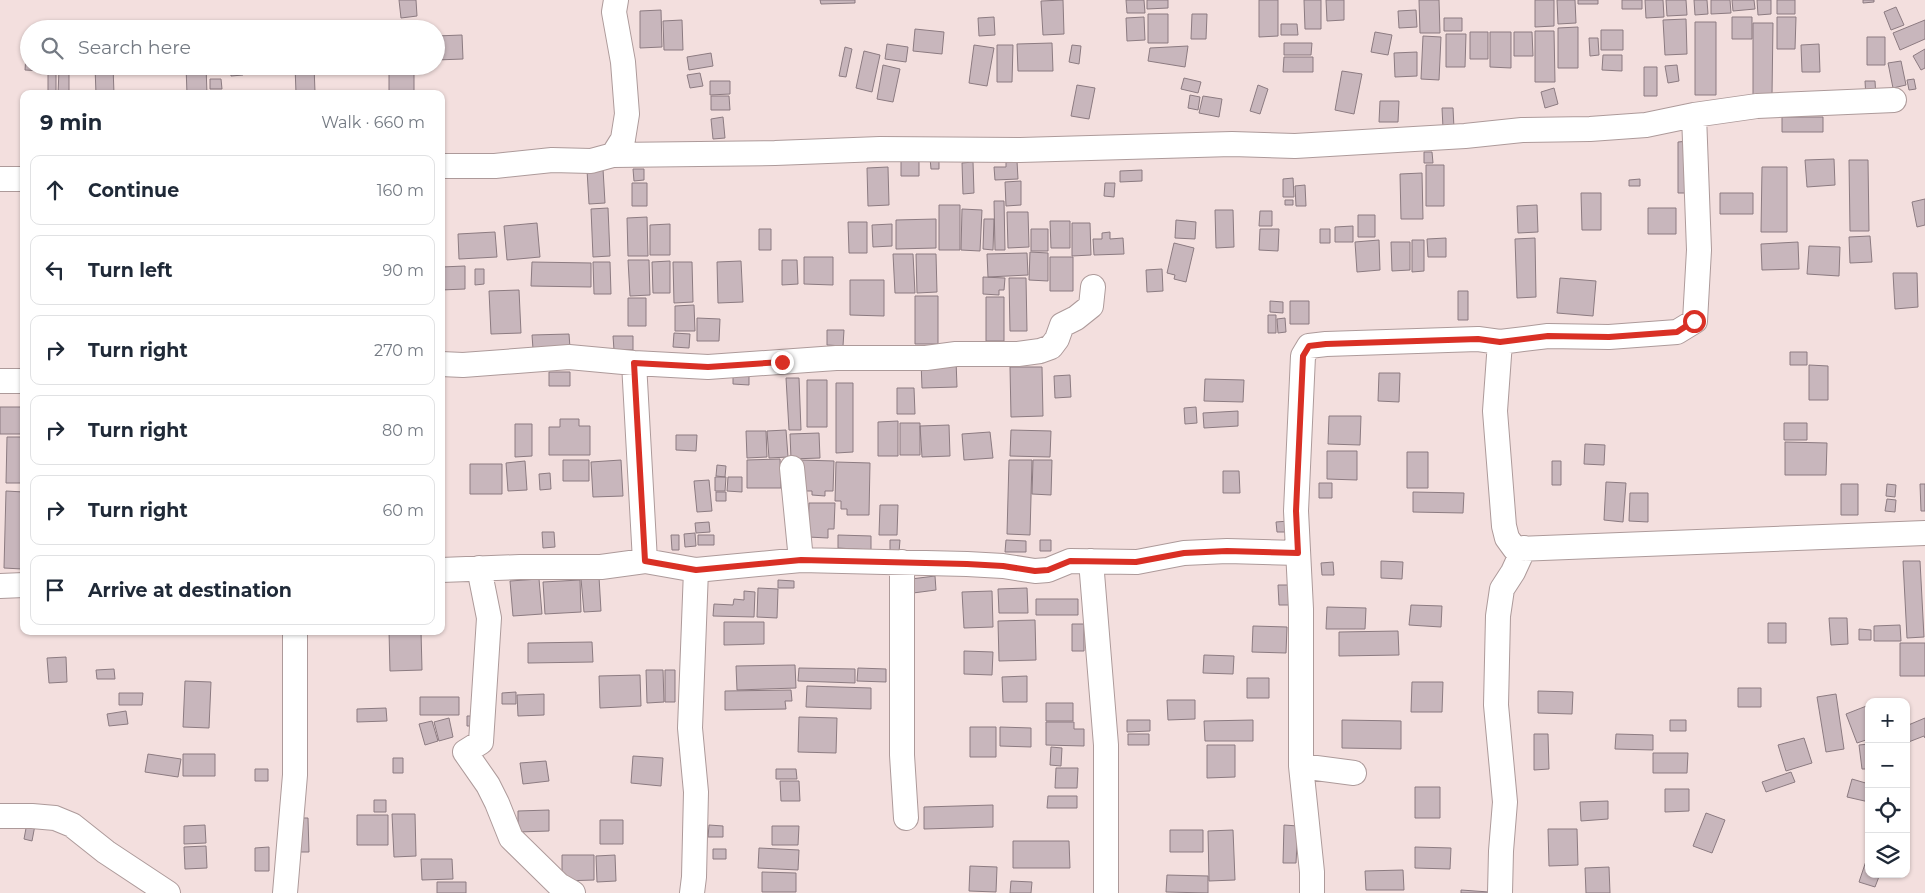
<!DOCTYPE html>
<html lang="en">
<head>
<meta charset="utf-8">
<style>
  :root { --surface:#fff; --page:#f6f6f7; --text:#1f2937; --muted:#747a83; --line:#e0e1e3 }
  body { margin:0; font-family:Montserrat,sans-serif; background:var(--page); color:var(--text) }
  .controls { position:absolute; right:15px; bottom:15px; display:grid; overflow:hidden; border-radius:10px; box-shadow:0 1px 4px #0004 }
  .controls button { width:45px; height:45px; display:grid; place-items:center; padding:0; border:0; border-bottom:1px solid var(--line); background:var(--surface); color:var(--text); font:25px sans-serif }
  .stop { position:absolute; width:15px; height:15px; margin:-11px; border:4px solid #d93025; border-radius:50%; background:#fff }
  .stop.end { background:#d93025; border-color:#fff; box-shadow:0 1px 5px #0008 }
  .list { margin:0; padding:0; list-style:none }
  h2 { display:flex; justify-content:space-between; align-items:center; height:65px; margin:0; padding:0 20px; font-size:21px }
  h2 small { font-size:16px; font-weight:400; color:var(--muted) }
  .list li { display:grid; grid-template-columns:32px 1fr auto; gap:15px; align-items:center; box-sizing:border-box; height:70px; margin:0 10px 10px; padding:0 10px; border:1px solid var(--line); border-radius:10px }
  .list b { display:block; font-size:19px; white-space:nowrap }
  .list em { font-size:16px; font-style:normal; color:var(--muted) }
  .icon { flex:none; width:28px; height:28px; fill:none; stroke:currentColor; stroke-width:2; stroke-linecap:round; stroke-linejoin:round }
  .map { position:relative; flex:none; width:1925px; height:893px; overflow:hidden }
  .search { position:absolute; background:var(--surface); box-shadow:0 1px 4px #0004; left:20px; top:20px; width:425px; height:55px; display:flex; align-items:center; gap:12px; box-sizing:border-box; padding:0 18px; border-radius:28px; color:var(--muted); font-size:19px }
  .panel { position:absolute; background:var(--surface); box-shadow:0 1px 4px #0004; left:20px; top:90px; width:425px; height:545px; border-radius:10px }
  .map>svg:first-child { display:block }
</style>
</head>
<body>
<div class="map">
<svg width="1925" height="893" viewBox="0 0 1925 893">
  <rect width="100%" height="100%" fill="#f3dfde"/>
  <path fill="#c8b6bc" stroke="#8c7b81" d="M399,0H416L417,16L401,18Z
    M820,0H855V3L821,4Z
    M1063,0L1064,34L1043,35L1041,1Z
    M1126,0H1144L1145,13H1127Z
    M1147,0H1168V8L1147,9Z
    M1259,0H1278V36L1259,37Z
    M1304,0H1321V29H1305Z
    M1326,0H1344V20L1327,21Z
    M1419,0H1439L1440,33H1420Z
    M1535,0H1554V26L1535,27Z
    M1557,0H1575L1576,23L1558,24Z
    M1578,0H1598V4H1578Z
    M1622,0H1642V9H1622Z
    M1645,0H1663L1664,17L1646,18Z
    M1666,0H1686L1687,15L1667,16Z
    M1694,0H1707L1708,14L1695,15Z
    M1711,0H1730L1731,13L1711,14Z
    M1732,0H1754L1755,9L1733,11Z
    M1757,0H1771V14L1758,15Z
    M1777,0H1795V14H1777Z
    M1863,0H1874V2L1863,3Z
    M1896,7L1904,25L1891,30L1884,12Z
    M661,10L662,47L640,48V11Z
    M1416,10L1417,27L1399,28L1398,11Z
    M1148,14H1168V43H1148Z
    M1192,14H1207L1206,39H1191Z
    M994,17L995,35L979,36L978,18Z
    M1144,17L1145,40L1127,41L1126,18Z
    M1732,17H1752V39H1732Z
    M1777,17H1796L1795,49H1777Z
    M1444,18H1462V31H1444Z
    M1686,19L1687,54L1665,55L1663,20Z
    M682,20L683,50H664L663,21Z
    M1925,20V39L1900,50L1893,33Z
    M1695,22H1716V95H1695Z
    M1753,23H1773L1772,95H1753Z
    M1281,24H1297L1298,35H1281Z
    M402,25V29H377V27Z
    M1578,27V68H1558V28Z
    M915,29L944,32L942,54L913,51Z
    M1601,30H1623V50H1601Z
    M1535,31H1554L1555,82H1535Z
    M1375,32L1392,35L1388,55L1371,52Z
    M1470,32H1488V59H1470Z
    M1490,32H1511V68L1490,67Z
    M1514,32H1532L1533,56H1514Z
    M1446,34H1466L1465,67H1446Z
    M462,35L463,59L436,60V36Z
    M1423,36L1441,37L1439,80L1421,79Z
    M1867,37H1885V65H1867Z
    M1589,38H1598L1599,55L1590,56Z
    M27,42L29,43V66H44L43,71L25,70Z
    M1052,43L1053,71H1018L1017,44Z
    M1284,43H1312L1311,55H1284Z
    M887,44L908,47L906,62L885,59Z
    M1819,44L1820,72H1802L1801,45Z
    M974,45L994,48L987,86L969,83Z
    M997,45H1013L1012,82H997Z
    M1072,45L1081,46L1079,64L1069,62Z
    M1188,46L1185,67L1148,61L1150,48Z
    M845,47L852,49L846,77L839,76Z
    M1925,49V68L1921,70L1913,56Z
    M864,51L880,55L872,92L856,88Z
    M1417,52V76L1395,77L1394,53Z
    M711,53L713,66L689,70L687,57Z
    M1603,55H1622V71L1602,70Z
    M1284,57H1313V72H1283Z
    M1901,61L1906,85L1893,88L1888,63Z
    M883,65L900,69L893,102L877,99Z
    M1677,65L1679,81L1668,83L1665,66Z
    M113,66L114,94H96L95,67Z
    M186,66H206L207,94H187Z
    M230,66H242L243,75L231,76Z
    M295,66H314L315,92L296,93Z
    M389,66H414V94H389Z
    M1644,67H1657V96H1644Z
    M59,70H69V94H58Z
    M1342,71L1362,74L1354,114L1335,110Z
    M48,73H56V93H48Z
    M700,73L703,86L690,88L687,75Z
    M1184,78L1201,82L1198,93L1181,89Z
    M210,79H221L222,89H210Z
    M1914,79L1916,89L1909,90L1907,80Z
    M710,81H730V94L710,95Z
    M1865,81H1875L1876,98H1866Z
    M1077,85L1095,88L1089,119L1071,116Z
    M1258,85L1268,89L1260,114L1250,111Z
    M1554,88L1558,104L1545,108L1541,92Z
    M1190,95L1200,97L1198,110L1188,108Z
    M711,96H729L730,110H711Z
    M1203,96L1222,99L1219,117L1199,113Z
    M1380,101H1399L1398,122H1379Z
    M1442,108H1453L1454,128H1443Z
    M723,117L725,138L713,139L711,119Z
    M1782,117H1823V132H1782Z
    M1689,141V193H1678V142Z
    M1424,152H1432L1433,163H1424Z
    M930,158H939V169H931Z
    M1834,159L1835,185L1807,187L1805,160Z
    M1849,160H1868L1869,231H1850Z
    M901,161H919V176H901Z
    M1017,161L1018,179L995,180L994,167H1006V162Z
    M973,162L974,193L963,194L962,163Z
    M1426,165H1444V206H1426Z
    M888,167L889,205L868,206L867,168Z
    M1762,167H1787V232H1761Z
    M603,169L605,203L589,204L587,170Z
    M633,169H644V180L634,181Z
    M1142,170V181L1120,182V171Z
    M1422,173L1423,219H1401L1400,174Z
    M1293,178L1294,197H1283V179Z
    M1640,179V186H1629V180Z
    M1021,181V205L1006,206L1005,182Z
    M632,183H647V206H632Z
    M1105,183H1115L1114,197L1104,196Z
    M1305,185L1306,206H1296L1295,186Z
    M1581,193H1601V230H1582Z
    M1720,193H1753V214H1720Z
    M1925,199V225L1917,227L1912,202Z
    M1285,200H1293V205H1285Z
    M994,201H1004L1005,250H995Z
    M939,205H960V250H939Z
    M1537,205L1538,232L1518,233L1517,206Z
    M608,208L610,256L593,257L591,209Z
    M1648,208H1676V234H1648Z
    M962,209L982,210L980,251L961,250Z
    M1215,210H1233L1234,247L1216,248Z
    M1260,211H1272V226H1259Z
    M1007,212H1028L1029,247L1008,248Z
    M1358,215H1375V237H1358Z
    M647,217L648,256H628L627,218Z
    M936,219V248L896,249V220Z
    M984,219H994L993,250L983,249Z
    M1176,220L1196,222L1195,239L1175,238Z
    M1050,221H1070V248H1051Z
    M848,222H867V253H849Z
    M537,223L540,257L507,260L504,226Z
    M1072,223H1090L1091,255L1072,256Z
    M670,224V255H650V225Z
    M892,224V246L873,247L872,225Z
    M1353,226V242H1335V227Z
    M759,229H771V250H759Z
    M1031,229H1048V251H1031Z
    M1260,229H1279L1278,251L1259,250Z
    M1320,229H1330V243H1320Z
    M495,232L497,257L459,259L458,234Z
    M1110,232V239L1123,238L1124,254L1094,255L1093,239H1102V233Z
    M1870,236L1872,262L1850,263L1849,237Z
    M1446,238V257H1428L1427,239Z
    M1535,238L1536,297L1517,298L1515,239Z
    M1379,240L1380,270L1357,272L1355,242Z
    M1412,240H1424V271L1412,272Z
    M1391,242H1410V270L1392,271Z
    M1798,242L1799,269L1762,270L1761,244Z
    M1174,243L1194,248L1186,282L1174,279L1175,275L1167,273Z
    M1809,246L1840,247L1839,276L1807,274Z
    M1030,252L1048,253V281L1029,280Z
    M1027,253L1028,275L988,277L987,254Z
    M893,254H913L915,293H895Z
    M916,254H936L937,292L917,293Z
    M804,257H833V285L804,284Z
    M1050,257H1073V291H1050Z
    M628,260H649L650,295L630,296Z
    M782,260H797L798,284L782,285Z
    M670,261V293H653L652,262Z
    M741,261L743,302L718,303L717,262Z
    M532,262L591,263V287L531,286Z
    M593,262H610L611,294H594Z
    M673,262H692L693,302L674,303Z
    M465,266V289L441,290V267Z
    M475,269H484V284L475,285Z
    M1162,269L1163,291L1147,292L1146,270Z
    M1893,273H1917L1918,307L1895,309Z
    M983,277L1005,278L1004,290H999V295L983,294Z
    M1009,278H1026L1027,331H1010Z
    M1560,278L1596,281L1593,316L1557,313Z
    M850,280H884V316L850,315Z
    M519,290L521,333L491,334L489,291Z
    M1458,291H1468V320H1458Z
    M915,296H938V344H915Z
    M986,297H1004V341H986Z
    M628,298H646V326H628Z
    M1270,301L1283,302V313L1270,312Z
    M1290,301H1309V324H1290Z
    M694,305L695,331H675V306Z
    M1268,315H1276V333H1268Z
    M697,318L720,319L719,341H697Z
    M1285,318L1286,332L1278,333L1277,319Z
    M827,330H844L843,346L827,345Z
    M674,333L690,334L689,348L673,347Z
    M569,334L570,348L533,349L532,335Z
    M613,336H633V350H614Z
    M1790,352H1807V365H1790Z
    M956,360L957,387L922,388L921,362Z
    M1809,365L1828,366V400H1809Z
    M1010,367H1042L1043,416L1011,417Z
    M733,370H749V385L733,384Z
    M549,372H570V386H549Z
    M1379,373H1400L1399,402L1378,401Z
    M1070,375L1071,397L1055,398L1054,376Z
    M786,378H799L801,430H789Z
    M1205,379L1244,380L1243,402L1204,401Z
    M807,380H827V427H807Z
    M836,383H853V452L836,453Z
    M897,388H914L915,414H897Z
    M0,407H21L22,434H0Z
    M1196,407L1197,423L1185,424L1184,408Z
    M1238,411V426L1204,428L1203,413Z
    M1329,416H1361L1360,445L1328,444Z
    M560,419H579V426H590V455H549V427H560Z
    M898,421V456H878V422Z
    M900,423H920V455H900Z
    M1784,423H1807V440H1784Z
    M515,424H532V456L515,457Z
    M949,425L950,456L922,457L920,426Z
    M786,430L788,457L769,458L767,431Z
    M1011,430L1051,431L1050,457L1010,456Z
    M746,431H766L767,457L747,458Z
    M990,432L993,458L964,460L962,434Z
    M819,433L820,458L791,459L790,434Z
    M676,435H697L696,451L676,450Z
    M7,437H24V483H6Z
    M1785,442L1827,443L1826,475H1785Z
    M1585,444L1605,445L1604,465L1584,464Z
    M1327,451H1357V480L1327,479Z
    M1407,452H1428V488H1407Z
    M780,459L781,488H747V460Z
    M563,460H589V481H563Z
    M621,460L623,496L593,497L591,462Z
    M800,460L834,461L833,491H825V496L812,495V491H799Z
    M1009,460H1032L1030,535L1007,534Z
    M1033,460H1052L1051,495L1032,494Z
    M525,461L527,490L508,491L506,463Z
    M1552,461H1561V485H1552Z
    M836,462L870,463L869,515H847V509H841V501H835Z
    M470,464H502V494H470Z
    M717,465L726,466L725,477L716,476Z
    M1223,471H1239L1240,493H1223Z
    M550,473L551,489L540,490L539,474Z
    M715,477H726L725,491H715Z
    M728,477H742V492L727,491Z
    M709,480L712,511L697,512L694,481Z
    M1606,482L1626,483L1623,522L1604,520Z
    M1319,483H1332V498H1319Z
    M1841,484H1858V515H1841Z
    M1887,484L1896,485L1895,497L1886,496Z
    M1920,484H1925V511H1921Z
    M6,491L24,492L22,569L4,568Z
    M716,492H726V501H716Z
    M1413,492L1464,493L1463,513L1413,512Z
    M1630,493H1648V522L1629,521Z
    M1887,499L1896,500L1895,512L1885,511Z
    M809,503H835L834,529H828V538L808,537Z
    M880,505H898L897,535H879Z
    M1289,521V532H1277L1276,522Z
    M709,522L710,532L696,533L695,523Z
    M542,532H554L555,547L543,548Z
    M695,533L696,546L685,547L684,534Z
    M671,535H679V550H672Z
    M698,535H714V545H698Z
    M838,535L871,536V550L838,548Z
    M890,540H900L899,552H890Z
    M1006,540L1026,541V552H1005Z
    M1040,540H1051V551H1040Z
    M1381,561L1403,562L1402,579L1381,578Z
    M1903,561H1920L1924,637L1907,638Z
    M1333,562L1334,575H1322L1321,563Z
    M935,576L936,590L913,593L911,579Z
    M599,577L601,611L584,612L581,579Z
    M539,579L542,614L513,616L510,581Z
    M580,580L581,612L545,614L543,582Z
    M778,580L794,581V588H778Z
    M1278,585H1288L1289,605H1279Z
    M758,588L778,589L777,618L757,617Z
    M1027,588L1028,613H999L998,589Z
    M744,591L755,592L754,617L713,616L714,604L733,605L734,599L744,600Z
    M992,591L993,627L964,628L962,592Z
    M1036,599H1078V615H1036Z
    M1411,605L1442,606L1441,627L1409,625Z
    M1327,607L1366,608L1365,629H1326Z
    M1829,618H1847L1848,644L1831,645Z
    M1035,620L1036,660L999,661L998,621Z
    M724,622H764V644L724,645Z
    M1768,623H1786V643H1768Z
    M1072,624H1084V651H1072Z
    M1900,625L1901,641H1874V626Z
    M1253,626L1287,627L1286,653L1252,652Z
    M1859,629L1871,630V640H1859Z
    M389,631H421L422,670L390,671Z
    M1398,631L1399,655L1339,656V632Z
    M592,642L593,662L528,663V643Z
    M1900,643H1925V676H1900Z
    M964,651L993,652L992,675L964,674Z
    M1204,655L1234,656L1233,674L1203,673Z
    M66,657L67,682L49,683L47,658Z
    M795,665L796,688L737,690L736,666Z
    M799,668L855,669V683L798,681Z
    M858,668L886,669V682L857,681Z
    M114,669L115,679H97L96,670Z
    M646,670H663L664,702L647,703Z
    M665,670H675V702H665Z
    M640,675L641,706L600,708L599,676Z
    M1027,676V702H1003L1002,677Z
    M1247,678H1269V698H1247Z
    M185,681L211,682L209,728L183,727Z
    M1412,682H1443L1442,712H1411Z
    M807,686L871,688V709L806,707Z
    M1738,688H1761V707H1738Z
    M791,690L792,701H785L786,709L725,710V691Z
    M1538,691L1573,692L1572,714L1538,713Z
    M516,692V704H502V693Z
    M119,693H143L142,705H119Z
    M544,694V715L518,716L517,695Z
    M1836,694L1844,749L1826,752L1817,697Z
    M420,697H459V715H420Z
    M1167,700H1195V719L1168,720Z
    M1046,703H1073V721H1046Z
    M1869,705V739L1857,743L1846,714Z
    M386,708L387,721L357,722V709Z
    M126,711L128,724L109,726L107,714Z
    M467,716H478V726H467Z
    M799,717L837,718L836,753L798,752Z
    M449,718L453,737L439,741L434,722Z
    M1925,718V738L1924,736L1906,743V726Z
    M1127,720H1150V731L1127,732Z
    M1253,720V741H1205L1204,721Z
    M1342,720L1401,721V749L1342,748Z
    M1670,720H1686V731H1670Z
    M432,721L438,741L425,745L419,724Z
    M1046,722H1074V729H1084V746L1046,745Z
    M970,727H996V757H970Z
    M1000,727L1031,728V747L1000,746Z
    M1128,734H1149V745H1128Z
    M1534,734H1548L1549,769L1534,770Z
    M1616,734L1653,735V750L1615,749Z
    M1804,738L1812,763L1786,771L1778,745Z
    M1869,744V769H1862L1859,745Z
    M1207,745H1235V777L1207,778Z
    M1051,747L1062,748L1061,766L1050,765Z
    M1653,753H1688L1687,773H1653Z
    M148,754L181,759L178,777L145,772Z
    M183,754H215V776H183Z
    M633,756L663,758L661,786L631,783Z
    M393,758H403V773H393Z
    M546,761L549,781L523,784L520,763Z
    M1056,768H1078L1077,788H1055Z
    M255,769H268V781H255Z
    M776,769H796L797,779H776Z
    M1791,772L1795,782L1766,792L1762,782Z
    M1852,779L1869,784V802L1847,797Z
    M780,781H799L800,801H781Z
    M1415,787H1440V818H1415Z
    M1665,789H1689V811L1665,812Z
    M1048,796H1077V808H1047Z
    M374,800H386V812H374Z
    M1608,801V819L1581,821L1580,802Z
    M993,805V827L924,829V807Z
    M549,810V831L518,832V811Z
    M1706,813L1725,820L1712,853L1693,846Z
    M392,814H415L416,856L394,857Z
    M357,815H388V845H357Z
    M295,818H308L309,852H296Z
    M600,820H623V844H600Z
    M27,823L35,825L32,841L24,839Z
    M205,825L206,843L184,844V826Z
    M709,825L723,826V837H708Z
    M1284,825L1298,826L1296,863H1283Z
    M772,826H799L798,845H772Z
    M1548,829H1577L1578,865L1549,866Z
    M1170,830H1203V852H1170Z
    M1233,830L1235,880L1209,881L1208,831Z
    M1013,841H1069L1070,868H1013Z
    M206,846L207,868L185,869L184,847Z
    M269,847V871H255V848Z
    M1415,847L1451,848L1450,869L1415,868Z
    M759,848L799,850L798,870L758,868Z
    M713,849H726V859H713Z
    M1869,852V874H1880L1875,887L1859,882Z
    M562,855H594V880L562,881Z
    M615,855L616,881L597,882L596,856Z
    M421,859H452L453,879L422,880Z
    M970,866L997,867L996,892L969,891Z
    M1609,867L1610,893H1586L1585,868Z
    M1403,870L1404,890H1366L1365,871Z
    M762,872L796,873V892H762Z
    M1167,875L1208,876V893L1166,892Z
    M1011,881L1032,882L1031,893H1010Z
    M437,882H466V893H437Z
    M1461,890L1489,892V893H1461Z"/>
  <g fill="none" stroke-linecap="round" stroke-linejoin="round">
    <g stroke="#ad9a9a" stroke-width="26">
      <path id="minor" d="M613,155L775,153L880,149L1020,150L1232,144L1295,146L1465,136L1522,130L1590,129L1646,125L1694,115L1757,106L1894,100
        M441,166H495L552,160L591,161L613,155L623,139L627,114L623,62L614,12L616,0
        M0,179H24
        M1500,342L1495,411L1504,526L1507,538L1515,549L1925,533
        M634,363L645,561
        M441,364L463,365L569,357L634,363L708,367L836,358H926L956,354H1018L1040,351L1051,347L1057,339L1062,325L1076,318L1091,306L1093,287
        M0,381H24
        M792,468L801,560
        M1091,561L1106,745V893
        M902,562V755L906,818
        M479,568L489,618L481,742L465,752L488,785L497,803L511,838L559,885L573,893
        M441,570L520,567H601L645,561L696,570L801,560L967,564L1003,566L1035,571L1048,570L1070,561L1137,562L1184,553L1227,551L1298,553
        M0,586L24,585
        M1301,766L1354,773
        M0,816H32L55,818L72,825L106,852L168,893
        M285,893L295,775V631
        M692,893L694,877L696,792L690,728L696,570
        M1312,893V872L1301,766V609L1296,511L1303,356L1309,346L1326,344L1478,339L1500,342L1548,336L1609,337L1677,332L1695,321L1699,250L1694,115
        M1500,893L1501,851L1505,802L1496,705L1498,616L1502,589L1513,572L1524,548"/>
    </g>
    <use href="#minor" stroke="#fff" stroke-width="24"/>
  </g>
  <g fill="none" stroke-linecap="round" stroke-linejoin="round">
    <path stroke="#d93025" stroke-width="6" d="M782,362L708,367L634,363L645,561L696,570L801,560L967,564L1003,566L1035,571L1048,570L1070,561L1136,562L1184,553L1227,551L1298,553L1296,511L1303,356L1309,346L1326,344L1478,339L1500,342L1548,336L1609,337L1677,332L1694,321"/>
  </g>
</svg>
<div class="controls">
<button>+</button>
<button>−</button>
<button><svg class="icon" aria-label="locate" viewBox="0 0 24 24"><circle cx="12" cy="12" r="6"/><path d="M12 2v4M12 18v4M2 12h4M18 12h4"/></svg></button>
<button><svg class="icon" aria-label="layers" viewBox="0 0 24 24"><path d="M12 4l9 5-9 5-9-5zM3 14l9 5 9-5"/></svg></button>
</div>
<div class="stop" style="left:1694px;top:321px"></div>
<div class="stop end" style="left:782px;top:362px"></div>
<div class="search"><svg class="icon" aria-label="search" viewBox="0 0 24 24"><circle cx="10" cy="10" r="6"/><path d="M15 15l6 6"/></svg>Search here</div>
<section class="panel">
<h2>9 min<small>Walk · 660 m</small></h2>
<ul class="list">
<li><svg class="icon" aria-label="ahead" viewBox="0 0 24 24"><path d="M12 20V5M6 11l6-6 6 6"/></svg><div><b>Continue</b></div><em>160 m</em></li>
<li><svg class="icon" aria-label="left" viewBox="0 0 24 24"><path d="M17 20v-9H6M10 6l-5 5 5 5"/></svg><div><b>Turn left</b></div><em>90 m</em></li>
<li><svg class="icon" aria-label="right" viewBox="0 0 24 24"><path d="M7 20v-9h11M14 6l5 5-5 5"/></svg><div><b>Turn right</b></div><em>270 m</em></li>
<li><svg class="icon" aria-label="right" viewBox="0 0 24 24"><path d="M7 20v-9h11M14 6l5 5-5 5"/></svg><div><b>Turn right</b></div><em>80 m</em></li>
<li><svg class="icon" aria-label="right" viewBox="0 0 24 24"><path d="M7 20v-9h11M14 6l5 5-5 5"/></svg><div><b>Turn right</b></div><em>60 m</em></li>
<li><svg class="icon" aria-label="arrive" viewBox="0 0 24 24"><path d="M6 21V4h12l-3 4 3 4H6"/></svg><div><b>Arrive at destination</b></div></li>
</ul>
</section>
</div>
</body>
</html>
